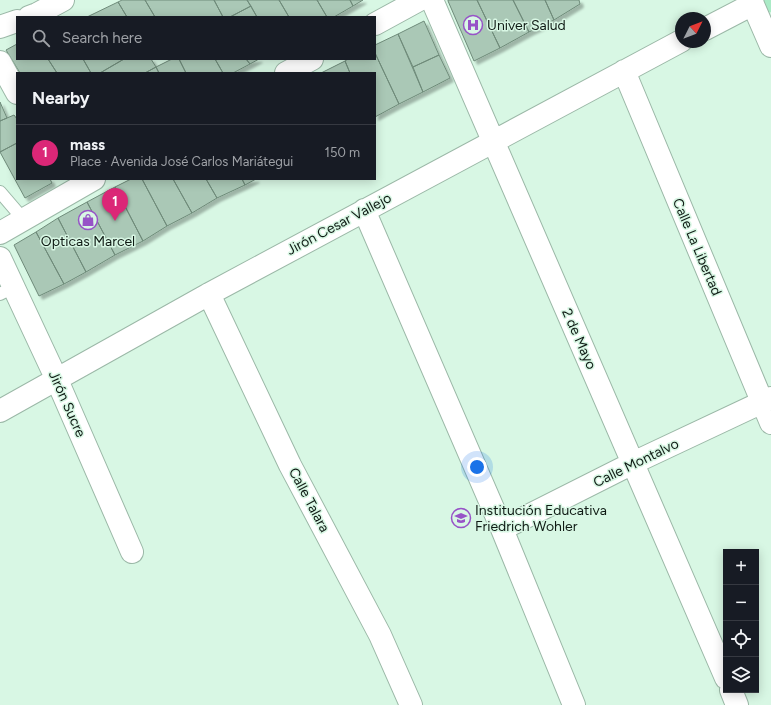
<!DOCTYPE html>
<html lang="en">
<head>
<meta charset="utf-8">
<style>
  :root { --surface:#171b24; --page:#242831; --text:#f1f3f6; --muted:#9ea1a6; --line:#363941; --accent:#db2777 }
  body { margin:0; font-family:Figtree,sans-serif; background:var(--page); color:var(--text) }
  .controls { position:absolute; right:12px; bottom:12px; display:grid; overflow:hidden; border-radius:0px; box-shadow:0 2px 10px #0003 }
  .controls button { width:36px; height:36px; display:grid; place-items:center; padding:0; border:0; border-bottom:1px solid var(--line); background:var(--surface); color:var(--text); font:20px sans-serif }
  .compass { position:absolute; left:675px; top:12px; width:36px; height:36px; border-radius:50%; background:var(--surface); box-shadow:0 2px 10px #0003; rotate:48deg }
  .you { position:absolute; left:477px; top:467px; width:14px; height:14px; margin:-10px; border:3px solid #fff; border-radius:50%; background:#1a73e8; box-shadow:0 0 0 6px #1a73e833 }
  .badge { display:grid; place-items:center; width:26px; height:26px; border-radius:50%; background:var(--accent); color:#fff; font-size:13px; font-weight:700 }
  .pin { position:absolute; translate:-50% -33px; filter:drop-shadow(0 1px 2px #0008) }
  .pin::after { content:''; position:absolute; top:21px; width:14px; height:12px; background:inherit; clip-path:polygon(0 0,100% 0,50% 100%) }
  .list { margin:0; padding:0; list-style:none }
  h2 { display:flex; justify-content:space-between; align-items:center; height:52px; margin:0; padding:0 16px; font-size:17px }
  h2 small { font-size:13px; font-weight:400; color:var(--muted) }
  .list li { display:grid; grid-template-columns:26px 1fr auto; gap:12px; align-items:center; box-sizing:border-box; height:56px; padding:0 16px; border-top:1px solid var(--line) }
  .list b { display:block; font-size:15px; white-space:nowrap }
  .list p { margin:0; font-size:13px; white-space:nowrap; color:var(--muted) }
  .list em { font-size:13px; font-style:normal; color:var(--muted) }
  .icon { flex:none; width:22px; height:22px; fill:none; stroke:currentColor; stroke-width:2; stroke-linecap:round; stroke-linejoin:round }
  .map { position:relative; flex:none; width:771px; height:705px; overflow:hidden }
  .search { position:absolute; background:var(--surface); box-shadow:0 2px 10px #0003; left:16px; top:16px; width:360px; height:44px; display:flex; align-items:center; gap:10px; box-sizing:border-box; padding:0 14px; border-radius:0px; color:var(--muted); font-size:15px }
  .panel { position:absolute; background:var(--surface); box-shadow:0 2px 10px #0003; left:16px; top:72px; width:360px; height:108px; border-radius:0px }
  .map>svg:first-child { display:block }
</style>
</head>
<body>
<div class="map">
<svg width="771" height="705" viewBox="0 0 771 705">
  <defs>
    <filter id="shadow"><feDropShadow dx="3.5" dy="3.5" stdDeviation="1" flood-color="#0004"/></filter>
  </defs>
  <rect width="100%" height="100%" fill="#d8f7e4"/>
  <path fill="#aaebc6" d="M763,0H771V12L768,13Z"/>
  <path fill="#aac8b6" stroke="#6f8b7a" filter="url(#shadow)" d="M122,0H145L155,17H127L118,2Z
    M145,0H214L223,17H155Z
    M214,0H247L251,6L230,17H223Z
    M247,0H279L289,17H257Z
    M279,0H317L327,17H289Z
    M317,0H350L353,6L334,17H327Z
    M350,0H363L353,6Z
    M448,0H477L500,48L474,61L448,1Z
    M477,0H513L529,32L500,48Z
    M513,0H545L554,20L529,32Z
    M545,0H579L580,4L554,20Z
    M118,2L127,17H87Z
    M251,6L257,17H230Z
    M424,21L439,55L413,67L398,34Z
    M398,34L423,92L399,104L375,53V45Z
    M17,44V59H48L57,73H20L6,50Z
    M375,53L399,104L375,117V73H350L345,61L348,59H375Z
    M439,55L450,78L423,92L413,67Z
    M48,59H83L91,73H57Z
    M83,59H124L100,73H91Z
    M124,59H151L156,67L145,73H100Z
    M172,59H179L186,73H159L156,67Z
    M179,59H215L223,73H186Z
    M215,59H246L250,64L233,73H223Z
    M246,59H259L250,64Z
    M345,61L350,73H321Z
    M156,67L159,73H145Z
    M0,102L7,118L0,121Z
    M14,115L17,119V143L0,152V121Z
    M17,143V179H50L52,183L25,198L0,152Z
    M131,179H142L167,226L143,241L115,187Z
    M142,179H173L192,213L167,226Z
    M173,179H206L217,198L192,213Z
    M206,179H242L245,185L217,198Z
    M242,179H256L245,185Z
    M115,187L143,241L115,255L87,202Z
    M87,202L115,255L86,272L58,218Z
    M58,218L86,272L64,284L36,232Z
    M36,232L64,284L39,296L14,245Z"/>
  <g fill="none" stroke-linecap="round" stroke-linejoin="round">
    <g stroke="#9bb8a7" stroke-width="14">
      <path id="lane" d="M0,192L24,220
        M0,294L14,287"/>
    </g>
    <g stroke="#9bb8a7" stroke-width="24">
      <path id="street" d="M432,0L726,678
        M751,0L771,46
        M705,29L753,4
        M0,62L17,93
        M624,71L771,423
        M364,210L502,529L574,705
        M0,258L57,380L132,552
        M209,294L290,465L380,635L411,705
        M0,411L209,294L681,41
        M502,529L633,463L771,398
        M731,690L737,705"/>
    </g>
    <g stroke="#9bb8a7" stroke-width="24">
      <path id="secondary" d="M29,17L37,14L63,0
        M375,24L419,0
        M0,27L17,21
        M286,73L312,59
        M0,233L94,179"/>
    </g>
    <use href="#lane" stroke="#fff" stroke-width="12"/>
    <use href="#street" stroke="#fff" stroke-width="22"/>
    <use href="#secondary" stroke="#fff" stroke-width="22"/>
  </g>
  <defs>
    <g id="hospital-ring" transform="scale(1)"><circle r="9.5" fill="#d8f7e4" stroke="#9753c7" stroke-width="1.5"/><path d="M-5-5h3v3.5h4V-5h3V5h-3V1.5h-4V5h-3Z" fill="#9753c7"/></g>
    <g id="shop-ring" transform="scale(1)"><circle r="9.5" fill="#d8f7e4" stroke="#9753c7" stroke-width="1.5"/><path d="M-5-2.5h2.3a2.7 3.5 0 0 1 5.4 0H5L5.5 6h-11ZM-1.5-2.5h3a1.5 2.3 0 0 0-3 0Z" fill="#9753c7"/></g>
    <g id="school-ring" transform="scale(1)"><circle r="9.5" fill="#d8f7e4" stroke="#9753c7" stroke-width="1.5"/><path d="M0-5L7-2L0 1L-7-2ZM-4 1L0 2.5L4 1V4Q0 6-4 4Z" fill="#9753c7"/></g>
  </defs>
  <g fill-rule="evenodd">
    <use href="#hospital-ring" x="473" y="25"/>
    <use href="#shop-ring" x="88" y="220"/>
    <use href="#school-ring" x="461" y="518"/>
  </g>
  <g text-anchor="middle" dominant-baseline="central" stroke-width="3" stroke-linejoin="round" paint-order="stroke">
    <g font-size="14" fill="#0f1a14" stroke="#d8f7e4" text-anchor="start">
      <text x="487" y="25">Univer Salud</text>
      <text x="88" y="241" text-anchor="middle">Opticas Marcel</text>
      <text x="475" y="510">Institución Educativa<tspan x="475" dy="16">Friedrich Wohler</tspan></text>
    </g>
    <g font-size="14" fill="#0f1a14" stroke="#d8f7e4">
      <text transform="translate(339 224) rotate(-28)">Jirón Cesar Vallejo</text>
      <text transform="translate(697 247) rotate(67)">Calle La Libertad</text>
      <text transform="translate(579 339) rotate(66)">2 de Mayo</text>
      <text transform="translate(67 404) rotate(66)">Jirón Sucre</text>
      <text transform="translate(636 463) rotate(-26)">Calle Montalvo</text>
      <text transform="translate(309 500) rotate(62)">Calle Talara</text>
    </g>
  </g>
</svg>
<div class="controls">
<button>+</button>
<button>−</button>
<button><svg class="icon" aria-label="locate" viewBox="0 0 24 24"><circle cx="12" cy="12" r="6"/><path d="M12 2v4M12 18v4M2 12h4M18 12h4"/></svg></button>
<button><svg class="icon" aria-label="layers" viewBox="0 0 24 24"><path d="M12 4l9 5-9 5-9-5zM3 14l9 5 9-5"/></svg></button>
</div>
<svg class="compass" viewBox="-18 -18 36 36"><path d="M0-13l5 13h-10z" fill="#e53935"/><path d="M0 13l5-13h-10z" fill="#9ea1a6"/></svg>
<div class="you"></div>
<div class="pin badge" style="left:115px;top:221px">1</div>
<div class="search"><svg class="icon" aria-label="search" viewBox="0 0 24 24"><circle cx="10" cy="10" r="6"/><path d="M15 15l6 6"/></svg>Search here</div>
<section class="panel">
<h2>Nearby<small></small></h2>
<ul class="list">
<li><span class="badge">1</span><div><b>mass</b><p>Place · Avenida José Carlos Mariátegui</p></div><em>150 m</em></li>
</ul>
</section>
</div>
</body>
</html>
